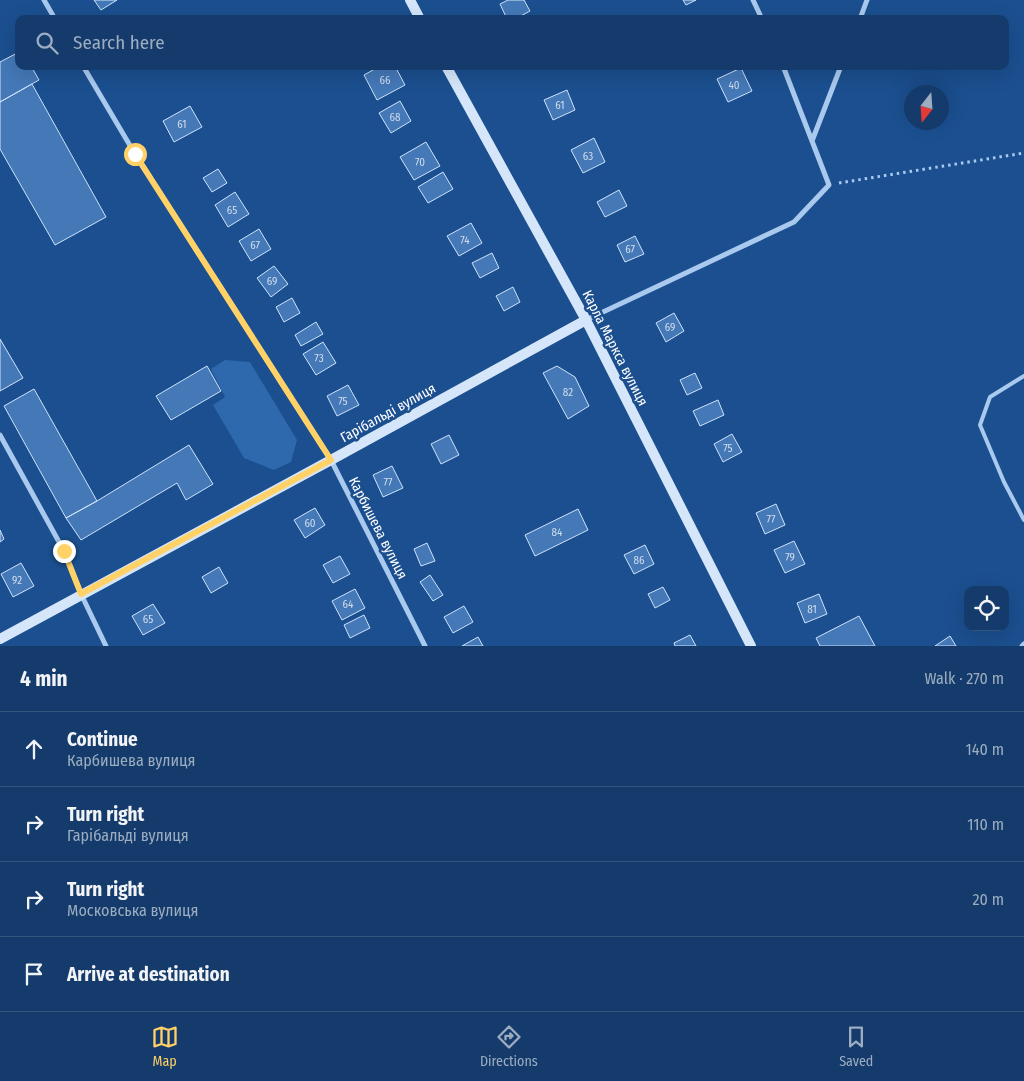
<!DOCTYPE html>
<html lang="en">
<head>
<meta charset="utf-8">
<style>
  :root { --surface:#143b6b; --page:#1d4271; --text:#f1f3f6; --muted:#9dadc1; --line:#33557e; --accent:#ffd166 }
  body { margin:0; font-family:"Fira Sans Condensed",sans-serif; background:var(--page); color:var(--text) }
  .controls { position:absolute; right:15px; bottom:15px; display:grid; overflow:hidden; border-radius:10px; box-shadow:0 5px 20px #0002 }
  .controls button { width:45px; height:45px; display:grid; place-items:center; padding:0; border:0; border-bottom:1px solid var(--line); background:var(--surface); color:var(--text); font:25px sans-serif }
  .compass { position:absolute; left:904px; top:85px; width:45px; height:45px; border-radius:50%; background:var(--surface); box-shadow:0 5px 20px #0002; rotate:197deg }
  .stop { position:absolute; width:15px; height:15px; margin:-11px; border:4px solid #ffd166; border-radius:50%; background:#fff }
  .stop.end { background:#ffd166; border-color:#fff; box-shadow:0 1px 5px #0008 }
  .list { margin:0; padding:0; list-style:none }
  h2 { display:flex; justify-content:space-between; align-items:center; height:65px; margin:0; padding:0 20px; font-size:21px }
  h2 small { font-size:16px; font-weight:400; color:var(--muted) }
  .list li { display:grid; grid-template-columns:32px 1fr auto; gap:15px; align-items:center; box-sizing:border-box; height:75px; padding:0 20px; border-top:1px solid var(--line) }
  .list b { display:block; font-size:19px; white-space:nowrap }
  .list p { margin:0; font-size:16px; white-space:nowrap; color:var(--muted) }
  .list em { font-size:16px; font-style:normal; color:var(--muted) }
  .icon { flex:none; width:28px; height:28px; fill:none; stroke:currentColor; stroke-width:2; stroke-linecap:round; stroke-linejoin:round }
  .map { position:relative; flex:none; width:1024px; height:646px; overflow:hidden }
  .search { position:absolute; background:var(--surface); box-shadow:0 5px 20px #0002; left:15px; right:15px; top:15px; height:55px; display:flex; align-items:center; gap:12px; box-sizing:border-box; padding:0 18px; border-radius:10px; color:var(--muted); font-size:19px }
  .sheet { height:365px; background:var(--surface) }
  nav { display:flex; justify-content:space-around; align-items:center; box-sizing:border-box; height:70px; border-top:1px solid var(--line); background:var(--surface); font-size:14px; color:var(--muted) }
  nav a { display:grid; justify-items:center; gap:2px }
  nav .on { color:var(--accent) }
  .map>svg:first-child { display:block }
</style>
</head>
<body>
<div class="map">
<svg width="1024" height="646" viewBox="0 0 1024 646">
  <rect width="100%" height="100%" fill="#1b4f8f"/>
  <path fill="#2e69ad" d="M225,360L250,362L297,440L291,462L274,470L244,458L213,405L225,397L211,369Z"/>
  <path fill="#4478b7" stroke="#cfe3fa" d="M94,0H117L101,10Z
    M508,0H524L530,11L515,19H507L500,4Z
    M683,0H696L686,5Z
    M19,52V66H31L39,80L0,102V62Z
    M380,66H395L405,85L377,100L364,75Z
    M741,68L752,91L728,102L717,79Z
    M32,84L106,217L55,245L0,149V102Z
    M567,90L575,110L553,120L544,100Z
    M400,101L411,121L391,133L379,113Z
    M190,106L202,127L174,142L163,121Z
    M594,138L605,162L583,173L571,150Z
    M426,142L440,166L414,180L400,157Z
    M218,169L227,183L212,192L203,178Z
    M443,172L453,189L428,203L418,187Z
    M619,190L627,206L605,217L597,202Z
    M235,192L249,214L228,227L215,205Z
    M471,223L482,243L459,256L447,236Z
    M259,229L271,249L251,261L239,241Z
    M635,236L644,254L625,262L617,245Z
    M492,253L499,268L480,278L472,263Z
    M274,266L288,284L271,297L257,278Z
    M513,287L520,302L504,311L496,296Z
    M292,298L300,313L284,322L276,307Z
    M674,313L684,331L666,342L656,323Z
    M316,322L323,334L301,346L295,335Z
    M0,339L23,378L0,391Z
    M323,342L336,363L316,375L303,354Z
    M207,366L221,391L171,420L156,396Z
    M557,366L575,377L589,406L568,419L543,373Z
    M695,373L702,388L687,395L680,380Z
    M348,385L359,405L337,416L327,396Z
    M34,389L97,501L66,518L4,406Z
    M718,400L724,415L700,426L693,411Z
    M732,434L742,452L723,462L714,444Z
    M449,435L459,455L441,464L431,444Z
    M189,445L213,484L186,500L177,483L81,540L66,518L97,501Z
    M392,466L403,488L383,497L373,475Z
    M776,504L785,525L765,534L756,513Z
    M315,508L325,525L305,538L294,520Z
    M578,509L588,530L535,556L525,535Z
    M0,530L4,539L0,542Z
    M794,541L805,564L785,573L774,550Z
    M427,543L435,561L421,566L414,549Z
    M645,545L654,564L634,574L624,555Z
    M340,556L350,574L333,583L323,565Z
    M21,563L34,586L13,597L1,574Z
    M219,567L228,583L211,593L202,577Z
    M430,575L443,595L433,601L420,582Z
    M663,587L670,600L655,608L648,594Z
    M355,589L365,608L342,620L332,601Z
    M819,594L827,614L805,623L797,603Z
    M153,604L165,623L143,635L132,616Z
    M464,606L473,622L453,633L444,617Z
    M364,615L370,628L350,638L344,625Z
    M859,616L875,646H820L816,638Z
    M690,635L696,646H675L674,643Z
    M950,636L956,646H935Z
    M478,637L483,646H462Z"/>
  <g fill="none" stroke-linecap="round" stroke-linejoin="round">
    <path stroke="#a9c9ee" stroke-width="3" stroke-dasharray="2.5 4" stroke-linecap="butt" d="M839,183L1024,153"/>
    <path stroke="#a9c9ee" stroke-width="4" d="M1024,376L990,397L980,425L1004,482L1024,520"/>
    <path stroke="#a9c9ee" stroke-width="5" d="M44,0L55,19
      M753,0L762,19
      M860,19L867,0
      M83,66L135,154L331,460L425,646
      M812,141L841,66
      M586,320L794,222L829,185L783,66
      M0,435L64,551L81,594L106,646
      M1022,646L1024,644"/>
    <path stroke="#d6e6fa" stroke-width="10" d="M410,0L420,19
      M446,66L586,320L751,646
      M0,639L331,460L586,320"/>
  </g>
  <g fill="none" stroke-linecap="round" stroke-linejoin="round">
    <path stroke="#ffd166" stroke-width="6" d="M64,551L81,594L331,460L135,154"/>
  </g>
  <g text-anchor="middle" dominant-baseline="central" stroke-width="5" stroke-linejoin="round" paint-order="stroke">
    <g font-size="11" fill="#d0dded">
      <text x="385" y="80">66</text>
      <text x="734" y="85">40</text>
      <text x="560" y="105">61</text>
      <text x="395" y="117">68</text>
      <text x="182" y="124">61</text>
      <text x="588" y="156">63</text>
      <text x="420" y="162">70</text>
      <text x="232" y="210">65</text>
      <text x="465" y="240">74</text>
      <text x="255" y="245">67</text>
      <text x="630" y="249">67</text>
      <text x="272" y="281">69</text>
      <text x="670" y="327">69</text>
      <text x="319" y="358">73</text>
      <text x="568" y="392">82</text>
      <text x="343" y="401">75</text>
      <text x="728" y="448">75</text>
      <text x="388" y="482">77</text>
      <text x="771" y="519">77</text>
      <text x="310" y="523">60</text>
      <text x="557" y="532">84</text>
      <text x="790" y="557">79</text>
      <text x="639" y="560">86</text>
      <text x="17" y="580">92</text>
      <text x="348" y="604">64</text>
      <text x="812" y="609">81</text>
      <text x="148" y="619">65</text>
    </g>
    <g font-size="14" fill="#fff" stroke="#1b4f8f">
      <text transform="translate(615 348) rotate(63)">Карла Маркса вулиця</text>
      <text transform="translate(388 413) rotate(-29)">Гарібальді вулиця</text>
      <text transform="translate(378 528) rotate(63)">Карбишева вулиця</text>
    </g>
  </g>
</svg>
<div class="controls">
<button><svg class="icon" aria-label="locate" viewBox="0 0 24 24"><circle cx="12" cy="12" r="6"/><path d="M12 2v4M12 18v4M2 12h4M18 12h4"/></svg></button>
</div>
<svg class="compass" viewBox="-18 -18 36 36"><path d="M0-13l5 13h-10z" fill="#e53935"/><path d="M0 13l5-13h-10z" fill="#9dadc1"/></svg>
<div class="stop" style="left:135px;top:154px"></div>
<div class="stop end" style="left:64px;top:551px"></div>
<div class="search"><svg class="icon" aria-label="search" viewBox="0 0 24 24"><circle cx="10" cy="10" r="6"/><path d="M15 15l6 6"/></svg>Search here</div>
</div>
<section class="sheet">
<h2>4 min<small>Walk · 270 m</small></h2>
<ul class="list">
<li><svg class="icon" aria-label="ahead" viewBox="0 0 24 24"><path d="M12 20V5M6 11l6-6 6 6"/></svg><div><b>Continue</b><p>Карбишева вулиця</p></div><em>140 m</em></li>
<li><svg class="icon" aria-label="right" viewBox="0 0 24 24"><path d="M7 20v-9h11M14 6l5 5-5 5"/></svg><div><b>Turn right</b><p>Гарібальді вулиця</p></div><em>110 m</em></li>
<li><svg class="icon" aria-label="right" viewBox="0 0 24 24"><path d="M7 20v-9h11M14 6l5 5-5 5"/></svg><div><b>Turn right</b><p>Московська вулиця</p></div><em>20 m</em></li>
<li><svg class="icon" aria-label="arrive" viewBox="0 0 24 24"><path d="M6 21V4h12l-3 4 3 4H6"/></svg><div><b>Arrive at destination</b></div></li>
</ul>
</section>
<nav>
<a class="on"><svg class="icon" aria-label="map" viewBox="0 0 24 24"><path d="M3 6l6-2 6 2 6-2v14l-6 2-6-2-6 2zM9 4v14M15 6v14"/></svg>Map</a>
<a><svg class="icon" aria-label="directions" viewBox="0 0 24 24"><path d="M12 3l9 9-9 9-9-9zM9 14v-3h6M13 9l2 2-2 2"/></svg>Directions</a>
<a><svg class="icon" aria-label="saved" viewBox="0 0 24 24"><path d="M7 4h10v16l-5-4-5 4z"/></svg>Saved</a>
</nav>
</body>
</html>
